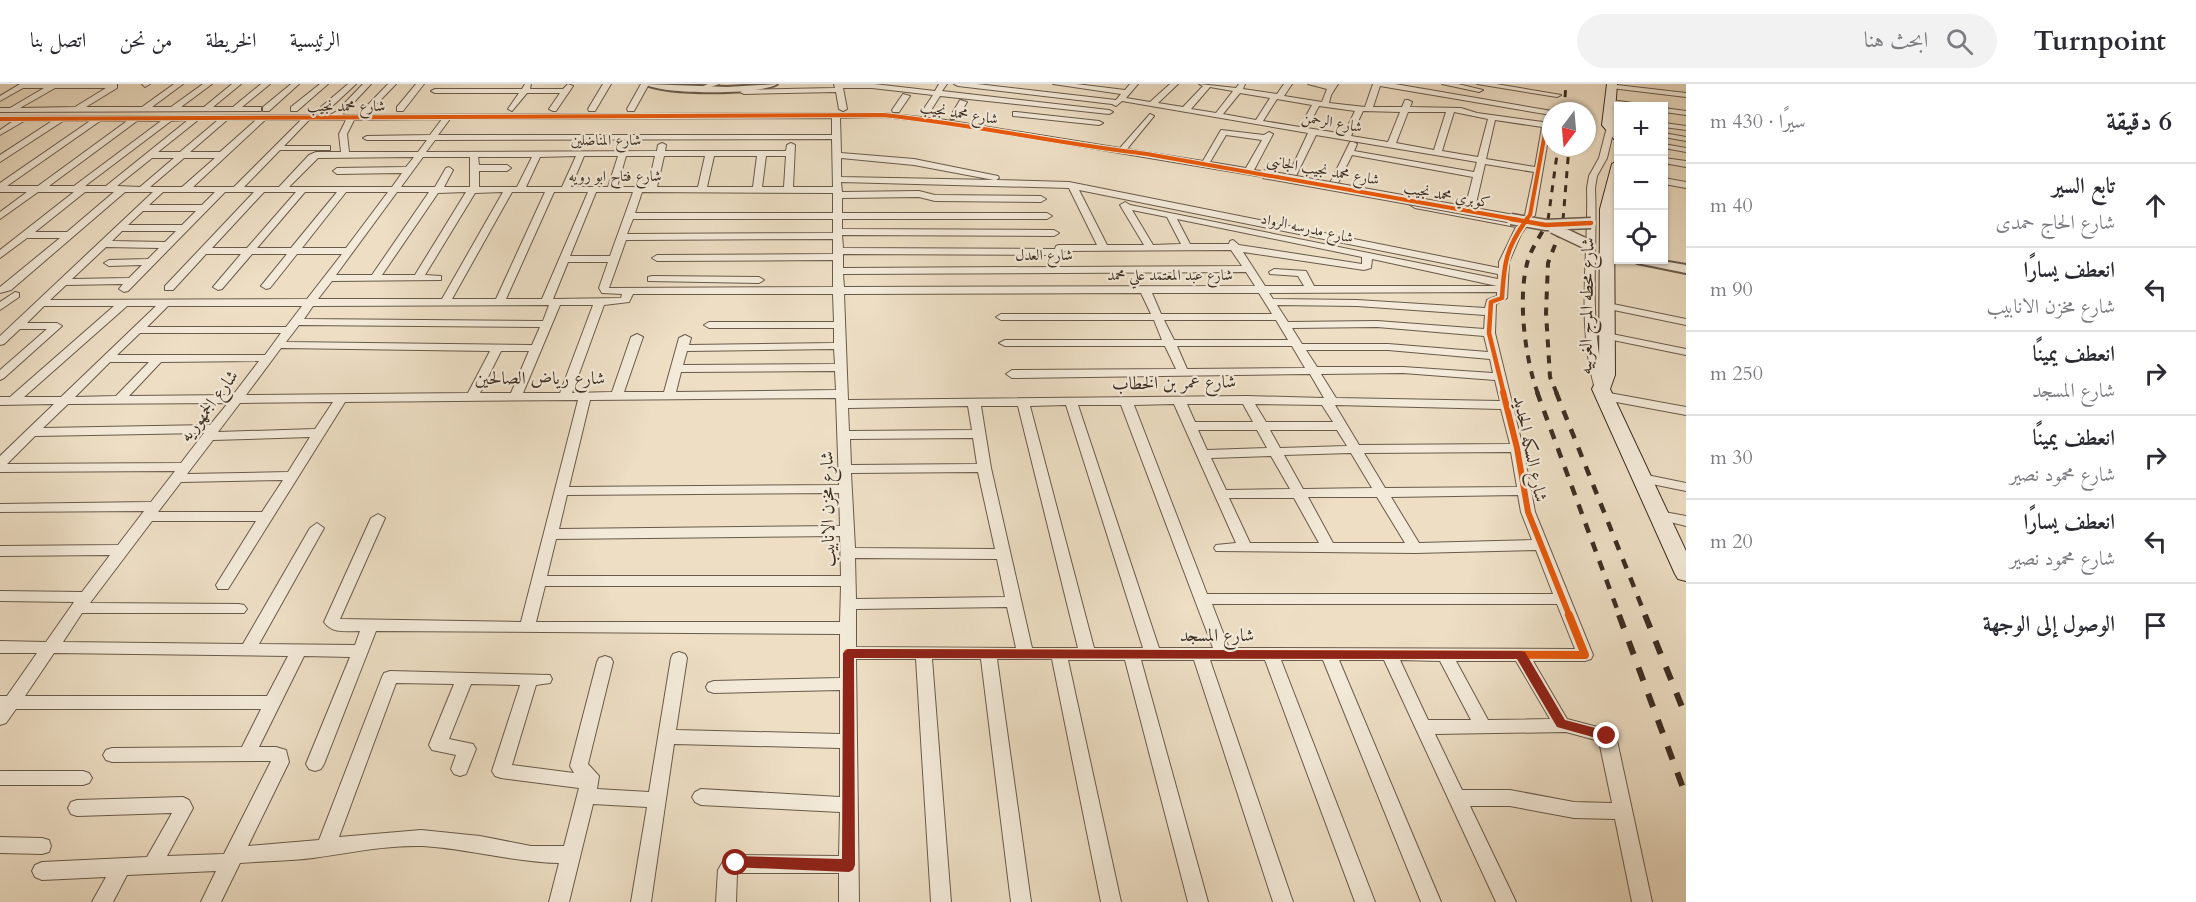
<!DOCTYPE html>
<html lang="ar">
<head>
<meta charset="utf-8">
<style>
  :root { --surface:#fff; --page:#f2f2f3; --text:#2b2b33; --muted:#7c7c81; --line:#e1e1e2 }
  body { margin:0; font-family:Cardo,Amiri,serif; background:var(--page); color:var(--text); direction:rtl }
  .controls { position:absolute; right:18px; top:18px; display:grid; overflow:hidden; border-radius:0px; box-shadow:0 2px 4px #0004 }
  .controls button { width:54px; height:54px; display:grid; place-items:center; padding:0; border:0; border-bottom:2px solid var(--line); background:var(--surface); color:var(--text); font:30px sans-serif }
  .compass { position:absolute; left:1542px; top:18px; width:54px; height:54px; border-radius:50%; background:var(--surface); box-shadow:0 2px 4px #0004; rotate:196deg }
  .stop { position:absolute; width:18px; height:18px; margin:-14px; border:4px solid #8f2418; border-radius:50%; background:#fff }
  .stop.end { background:#8f2418; border-color:#fff; box-shadow:0 2px 6px #0008 }
  .list { margin:0; padding:0; list-style:none }
  h2 { display:flex; justify-content:space-between; align-items:center; height:78px; margin:0; padding:0 24px; font-size:26px }
  h2 small { font-size:20px; font-weight:400; color:var(--muted) }
  .list li { display:grid; grid-template-columns:39px 1fr auto; gap:18px; align-items:center; box-sizing:border-box; height:84px; padding:0 24px; border-top:2px solid var(--line) }
  .list b { display:block; font-size:22px; white-space:nowrap }
  .list p { margin:0; font-size:20px; white-space:nowrap; color:var(--muted) }
  .list em { font-size:20px; font-style:normal; color:var(--muted) }
  .icon { flex:none; width:33px; height:33px; fill:none; stroke:currentColor; stroke-width:2; stroke-linecap:round; stroke-linejoin:round }
  .map { position:relative; flex:none; width:1686px; height:818px; overflow:hidden; direction:ltr }
  header { display:flex; align-items:center; gap:36px; box-sizing:border-box; height:84px; padding:0 30px; background:var(--surface); border-bottom:2px solid var(--line) }
  header strong { font-size:28px }
  nav { display:flex; gap:33px; margin-inline-start:auto; font-size:21px }
  .search { width:420px; height:54px; background:var(--page); display:flex; align-items:center; gap:15px; box-sizing:border-box; padding:0 21px; border-radius:33px; color:var(--muted); font-size:22px }
  main { display:flex }
  aside { flex:1; background:var(--surface) }
  .map>svg:first-child { display:block }
</style>
</head>
<body>
<header>
<strong>Turnpoint</strong>
<div class="search"><svg class="icon" aria-label="search" viewBox="0 0 24 24"><circle cx="10" cy="10" r="6"/><path d="M15 15l6 6"/></svg>ابحث هنا</div>
<nav><a>الرئيسية</a><a>الخريطة</a><a>من نحن</a><a>اتصل بنا</a></nav>
</header>
<main>
<aside>
<h2>6 دقيقة<small>سيرًا · 430 m</small></h2>
<ul class="list">
<li><svg class="icon" aria-label="ahead" viewBox="0 0 24 24"><path d="M12 20V5M6 11l6-6 6 6"/></svg><div><b>تابع السير</b><p>شارع الحاج حمدى</p></div><em>40 m</em></li>
<li><svg class="icon" aria-label="left" viewBox="0 0 24 24"><path d="M17 20v-9H6M10 6l-5 5 5 5"/></svg><div><b>انعطف يسارًا</b><p>شارع مخزن الانابيب</p></div><em>90 m</em></li>
<li><svg class="icon" aria-label="right" viewBox="0 0 24 24"><path d="M7 20v-9h11M14 6l5 5-5 5"/></svg><div><b>انعطف يمينًا</b><p>شارع المسجد</p></div><em>250 m</em></li>
<li><svg class="icon" aria-label="right" viewBox="0 0 24 24"><path d="M7 20v-9h11M14 6l5 5-5 5"/></svg><div><b>انعطف يمينًا</b><p>شارع محمود نصير</p></div><em>30 m</em></li>
<li><svg class="icon" aria-label="left" viewBox="0 0 24 24"><path d="M17 20v-9H6M10 6l-5 5 5 5"/></svg><div><b>انعطف يسارًا</b><p>شارع محمود نصير</p></div><em>20 m</em></li>
<li><svg class="icon" aria-label="arrive" viewBox="0 0 24 24"><path d="M6 21V4h12l-3 4 3 4H6"/></svg><div><b>الوصول إلى الوجهة</b></div></li>
</ul>
</aside>
<div class="map">
<svg width="1686" height="818" viewBox="0 0 1686 818">
  <rect width="100%" height="100%" fill="#eddec4"/>
  <filter id="stains"><feTurbulence type="fractalNoise" baseFrequency=".00333" numOctaves="4"/><feColorMatrix values="0 0 0 0 .2 0 0 0 0 .09 0 0 0 0 .02 0 0 0 .5 -.17"/></filter>
  <radialGradient id="worn" r=".72"><stop offset=".6" stop-color="#630" stop-opacity="0"/><stop offset="1" stop-color="#630" stop-opacity=".3"/></radialGradient>
  <g fill="none" stroke-linecap="round" stroke-linejoin="round">
    <g stroke="#695a4b" stroke-width="2">
      <path id="minor" d="M20,0H117V4L86,23H142L174,0H183L152,23H171L203,0H212L181,23H204L232,0H241L213,23H233L261,0H270L242,23H261V27H258L0,28V24H10L44,4H23L0,17V12ZM55,4H106L75,23L20,24Z
        M142,0H150L145,3Z
        M291,0H299L269,27H263V23Z
        M320,0H328L297,27H291V23Z
        M348,0H356L327,27H321V23Z
        M363,0H371L342,31H358L388,0H396L366,31L883,29L939,35L1120,64L1150,30L1154,32L1127,65L1203,77L1221,46L1264,51L1269,48L1273,50L1254,86L1266,88L1267,90L1263,93L939,39L883,33L840,34L841,69L914,75L998,92L999,94L996,96L1069,98L1499,184V178L1516,143L1415,124L1410,121L1415,118L1520,139L1525,131L1534,88L1485,80L1475,124L1470,127L1465,124L1473,93L1352,71L1337,101L1330,99L1350,58H1353L1357,60L1354,67L1474,88L1477,78L1316,51L1296,92L1292,95L1288,92L1308,49L1122,17L1116,22L1112,20L958,2L954,0H977L1116,16L1121,10L1053,0H1076L1125,6L1130,0H1138L1126,14L1150,18L1170,0H1178L1158,19L1183,23L1203,2L1199,0L1236,4L1239,0H1245L1243,5L1277,10L1284,0H1292L1284,12L1322,18L1327,5L1308,0H1338L1331,11L1329,19L1365,23L1373,0H1395L1552,27L1551,31L1380,2L1373,23H1402L1405,16H1408L1412,18L1410,23L1461,24L1477,29L1543,38L1547,36L1551,38L1535,131L1521,150L1509,178L1507,214L1496,220L1495,249L1523,364L1535,428L1593,571L1591,575L1585,577H1533L1567,635L1613,647L1616,652L1652,818H1632L1615,735L1574,734L1510,722H1470L1516,818H1496L1384,576H1339L1441,818H1421L1323,576H1281L1375,818H1355L1265,576H1210L1293,818H1273L1194,576H1141L1208,818H1188L1125,576H1068L1121,818H1101L1052,575H997L1031,818H1011L981,575H932L951,818H931L916,575H856L859,818H839V789H737L736,818H716L718,786L725,774L732,771L839,772L840,728L701,721L695,718L692,713L695,708L701,705L840,713V664L674,660L651,818H631L647,723L593,720L569,818H549L559,779C513,778 469,765 423,762C386,761 349,769 313,774C289,777 264,777 240,779L221,818H201L216,787L127,791L113,818H92L106,793L42,796L35,793L32,787L35,781L42,778L147,773L172,729L77,732L71,730L68,724L71,718L77,716L183,713L189,716L193,724L167,772L224,770L271,677L112,678L106,676L103,671L106,666L112,664L242,663L261,625H16L6,639L0,641V612H7L37,569H0V557L46,558L74,518L0,517V507L82,508L110,471L0,472V462L118,461L144,427L0,428V420L151,418L175,387L0,388V372L54,320L0,321V313H10L114,222H44L27,239H57L62,242L4,294L0,296V286L47,245H20L4,260L0,261V252L153,108H125L11,206L0,209V203L60,154H27L0,174V166L74,108H38L0,135V128L27,108H0V99L90,37H63L0,78V71L52,37H24L0,51V46L13,37H0V33L330,31L337,27ZM1210,3L1233,7L1216,29L1191,25ZM1240,9L1270,14L1256,36L1223,30ZM1277,15L1312,21L1300,43L1263,37ZM1319,22L1355,27L1344,50L1307,44ZM1363,27L1400,28L1388,58L1351,52ZM1408,28H1446L1434,66L1396,59ZM1454,28L1488,35L1478,73L1442,67ZM832,34V51H438L450,35ZM442,35L430,51L367,52L363,54L367,56H427L418,68H349L347,50L354,36ZM188,36L106,102H85L171,37ZM198,36H218L180,68H158ZM227,36H256L220,68H190ZM265,36H301L234,103H193ZM309,36H346L339,50L341,68H316L309,71L279,103H244L280,66H330V62H284ZM1495,36L1542,43L1535,83L1486,75ZM100,37H127L38,102H7ZM137,37H161L74,102H49ZM1226,51L1262,56L1246,84L1210,78ZM832,55L833,103H793L795,61L791,59L787,61L786,67H665L666,61L662,59L658,61L657,67L426,68L435,56ZM576,72L562,103H526L540,73ZM584,72H618L608,103H571ZM626,72H655L648,103H617ZM664,72H705L698,103H657ZM714,72H757L753,103H707ZM766,72H786L784,103H762ZM414,73L406,83L337,84L333,87L337,90L402,89L392,103H289L318,74ZM423,73H470V103H444L453,86L449,83L446,84L435,103H401ZM478,73H532L517,103H479V87H507L511,84L507,81H479ZM152,74H174L140,103L117,102ZM184,74H215L182,103H150ZM841,74L914,81L994,96L841,93ZM841,98L1069,104L1097,161H1059L1056,162L1055,165L843,164L842,151L1054,152L1059,149L1054,146L842,145V135H1047L1052,132L1047,129H842V114L919,113L935,117L1041,118L1046,115L1041,112L935,111L919,107L842,108ZM1079,106L1498,190V195L1130,121L1125,118L1120,121L1144,161H1107ZM85,108H114L67,148H35ZM163,108H215L202,121H149ZM225,108H254L165,202V206H173L206,170H241L213,203L218,206L222,205L252,170H287L261,202L266,205L270,204L297,170H342L307,215L50,216L66,201L123,200L119,205L124,208L128,207ZM264,108H296L247,164H212ZM305,108H337L291,164H257ZM346,108H388L346,164H302ZM397,108H429L372,191H336ZM466,108L415,191H382L438,109ZM503,108L442,215H318L332,197L441,196V192L425,191L475,109ZM512,108H545L496,215H452ZM554,108H588L542,215H506ZM596,108H633L610,172H570ZM642,108L833,109V129H635ZM1132,126L1167,133L1181,160L1153,161ZM143,127H196L182,141H128ZM633,135H833V149L627,150ZM1177,135L1362,173V180L1239,161L1233,156L1230,157L1229,160H1190ZM122,147H176L165,158L112,157ZM833,155V170L657,171L652,174L657,177L833,176V203L609,204L626,156ZM106,163L159,164L148,175L109,176L104,179L109,182L142,181L129,194L72,195ZM1231,166L1242,182L843,184V170L1060,171L1063,170L1064,167ZM1243,168L1364,186L1371,184L1372,175L1497,202H1314L1306,187L1274,185L1269,188L1270,190L1298,192L1304,202H1265ZM568,178H608L599,204L602,209L622,210L621,214L553,215ZM1246,188L1255,202L844,203L843,190ZM1497,208V212L1487,216L1485,224L1357,216L1273,215L1269,209ZM1141,209L1151,230H1001L996,233L1001,236H1154L1162,256H1005L999,259L1005,262H1165L1176,285L1012,286L1006,290L1012,294L1310,290L1324,314L1247,312L848,316L844,210ZM1152,209H1259L1272,230H1161ZM633,210H833L834,238H709L704,241L709,244H834V259L689,261L691,254L685,251L679,254L664,308H624L643,253L637,250L631,253L612,308L572,309L604,221L629,218ZM549,221L543,237L304,235L313,222ZM560,221H593L560,309H523ZM1277,221L1357,222L1485,231L1484,245L1377,237L1288,238ZM127,222H156L61,313H24ZM168,222H302L286,243H147ZM1164,236H1276L1288,256H1174ZM299,241L540,243L532,261L286,258ZM1377,243L1484,252L1488,268L1388,260H1302L1292,244ZM140,249H281L265,271H117ZM1177,262H1292L1305,284L1187,285ZM281,264L490,267L468,309L246,311ZM834,265L835,280L683,281L687,267ZM1306,266H1388L1490,275L1493,289L1403,283H1317ZM501,267H529L511,309H480ZM259,277L233,311L129,312L161,278ZM110,278H149L116,312L75,313ZM835,287L836,306L676,308L681,288ZM1403,289L1495,296L1500,317L1336,314L1321,290ZM836,314L839,401L569,403L590,316ZM578,316L521,538L340,535L385,434L378,430L371,434L324,538C332,550 347,547 360,547L355,561L259,560L324,444L317,439L310,444L243,560L63,558L82,529H244L247,525L244,521L239,520L90,519L152,437H256L216,501L218,505H228L345,318ZM333,318L315,345L218,348L240,319ZM228,319L210,341L43,344L68,320ZM1174,320L1236,459L1216,461L1214,464L1216,467L1415,469L1536,466L1553,510H1207L1134,321ZM1187,320H1243L1253,338H1195ZM1255,320L1322,321L1333,338H1266ZM1066,321L1143,564H1094L1030,322ZM1078,321H1121L1213,564H1159ZM1335,321L1501,325L1510,360L1359,361ZM968,322L972,346L849,347L848,324ZM981,322H1018L1078,564H1032L991,384ZM1198,346H1257L1267,364L1207,366ZM1270,346H1337L1347,362L1280,364ZM204,349L181,379L7,380L35,352ZM310,353L288,388L187,390L213,356ZM973,354L977,380L851,381L850,355ZM1511,368L1517,403L1385,404L1364,369ZM1351,369L1372,404L1303,405L1284,371ZM1271,372L1290,405L1226,406L1211,374ZM978,388L995,465L855,464L851,389ZM283,396L262,428H158L181,398ZM839,409L840,442L559,445L567,411ZM1518,411L1521,428L1532,456L1419,459L1391,413ZM1308,413H1377L1405,459H1333ZM1229,414H1294L1319,459H1250ZM840,452L841,492H547L556,455ZM855,474L997,475L1005,513L856,515ZM545,502H841L840,538H536ZM1212,520H1557L1575,565L1229,564ZM1007,523L1016,564L856,563V525ZM376,547L840,550V594L714,597L708,599L706,603L708,607L714,609L840,606V650L676,646L687,574L685,570L679,568L673,570L671,574L649,708L597,705L599,692L588,680L613,578L611,574L605,572L599,574L597,578L570,682L574,689L512,681L536,601L550,599L552,595L550,591L390,587L384,589L382,593L319,756L248,762L289,678L286,666L276,663H259L304,572L350,573L306,680L309,685L315,687L321,685L324,680ZM54,569L288,572L267,612H25ZM1400,576L1440,577L1471,636H1428ZM1456,577H1516L1550,635L1488,636ZM396,599L454,600L429,661L432,666L456,671L451,685L454,690L460,692L466,690L476,665L473,660L449,655L471,600L520,601L492,687L495,692L501,694L579,704L564,762H531L480,752L421,746L339,753ZM1566,648L1599,657L1612,719L1574,718L1510,706H1462L1435,650Z
        M416,0H424L403,27H397V23Z
        M525,0H531L530,5H563L568,0L573,2L556,27H553L549,25L560,9H527L512,27L508,25L519,9H435L431,7L435,5H522Z
        M603,0H611L595,27H589L588,25Z
        M641,0H649L634,27H628L627,25Z
        M708,0H719L700,7L696,5Z
        M834,0H874L935,7L939,0H947L942,7L1109,26L1113,28L1109,30L940,12L928,31H925L921,29L933,11L872,4H843L847,25L843,27L839,25L836,8L744,10L740,8L744,6L835,4Z
        M1442,0H1458L1483,6L1479,8Z
        M1477,0H1496L1561,11L1557,13Z
        M1608,0L1686,9V13L1611,4H1608Z
        M903,10L910,12L899,28H893L892,26Z
        M960,16L967,18L957,35H951L950,33Z
        M1611,16L1640,20L1644,22L1608,20V16Z
        M1664,24L1686,27V31L1664,28Z
        M1016,28L1099,37L1103,39L1099,41L1013,32V28Z
        M1664,39L1686,42V46L1664,43Z
        M1607,43L1614,45L1607,74L1597,92L1595,104C1598,172 1587,239 1607,305L1601,309L1595,305C1576,239 1589,172 1587,104L1589,92L1599,74Z
        M1664,49L1686,53V57L1664,53Z
        M1664,60L1686,64V68L1664,64Z
        M1664,74L1686,77V83L1664,79Z
        M1664,94L1686,98V104L1664,100Z
        M652,192L759,193L764,196L759,199L648,197V193Z
        M15,208L19,209V213L0,226V218Z
        M1608,219L1686,235V241L1604,224V220Z
        M1607,249L1686,265V271L1603,254L1601,252Z
        M1604,308L1686,323V331L1600,315L1598,312L1600,309Z
        M1642,390L1686,399V407L1637,397L1635,394Z
        M1659,427L1686,432V442L1654,434L1652,431L1654,428Z
        M0,687H83L89,689L92,694L89,699L83,701H0Z
        M0,753L42,754L49,756L51,762L49,768L42,770L0,769Z"/>
    </g>
    <g stroke="#695a4b" stroke-width="4">
      <path id="tertiary" d="M645,0L727,3L777,0C762,11 660,11 645,0Z
        M1635,176H1657L1686,181V189L1637,179Z"/>
    </g>
    <g stroke="#3d2e23" stroke-width="2">
      <path id="secondary" d="M1607,0H1617L1614,41L1618,46V57L1614,55L1602,41Z
        M1618,76V104L1614,125L1615,291L1610,305L1686,467V497L1678,495L1675,490L1592,305L1599,291L1600,125L1612,80Z"/>
    </g>
    <use href="#minor" fill="#f3ead9" fill-rule="evenodd"/>
    <use href="#tertiary" fill="#f3ead9" fill-rule="evenodd"/>
    <use href="#secondary" fill="#f3ead9" fill-rule="evenodd"/>
    <path stroke="#3d2e23" stroke-width="3" stroke-dasharray="7 7" stroke-linecap="butt" d="M1564,27L1566,0
      M1548,136L1558,63
      M1563,136L1569,63"/>
    <path stroke="#3d2e23" stroke-width="4" stroke-dasharray="8 8" stroke-linecap="butt" d="M1538,310C1525,275 1517,213 1528,176C1532,163 1543,148 1549,135
      M1557,310L1550,293L1546,229L1548,179L1562,143L1563,135"/>
    <path stroke="#3d2e23" stroke-width="4.5" stroke-dasharray="10 10" stroke-linecap="butt" d="M1537,308L1620,533
      M1556,308L1646,533"/>
    <path stroke="#3d2e23" stroke-width="6" stroke-dasharray="14 14" stroke-linecap="butt" d="M1619,531L1686,712
      M1645,531L1686,633"/>
    <g stroke="#695a4b" stroke-width="10" stroke-linecap="butt">
      <path id="minor-bridge-far1" d="M1263,90L1519,136"/>
    </g>
    <g stroke="#695a4b" stroke-width="13" stroke-linecap="butt">
      <path id="minor-bridge" d="M1511,135L1546,141L1591,139
        M1553,144L1591,162"/>
    </g>
    <use href="#minor-bridge-far1" stroke="#f3ead9" stroke-width="8"/>
    <use href="#minor-bridge" stroke="#f3ead9" stroke-width="10"/>
    <g stroke="#f3ead9" stroke-width="6">
      <path id="cycleway-far3" d="M0,35L883,31C972,40 1059,60 1147,70L1519,136
        M1526,136L1530,131L1547,38"/>
    </g>
    <g stroke="#f3ead9" stroke-width="8">
      <path id="cycleway-far2" d="M1511,135L1546,141L1591,139
        M1504,310L1489,249L1491,218L1502,214C1504,179 1506,164 1527,135"/>
    </g>
    <g stroke="#f3ead9" stroke-width="10">
      <path id="cycleway-far1" d="M1503,308L1517,364L1528,428L1570,533"/>
    </g>
    <g stroke="#f3ead9" stroke-width="11">
      <path id="cycleway" d="M848,569L1585,571L1569,531"/>
    </g>
    <use href="#cycleway-far3" stroke="#e8590c" stroke-width="4"/>
    <use href="#cycleway-far2" stroke="#e8590c" stroke-width="4.5"/>
    <use href="#cycleway-far1" stroke="#e8590c" stroke-width="6"/>
    <use href="#cycleway" stroke="#e8590c" stroke-width="8"/>
  </g>
  <path fill="#8f2418" d="M848,565L1521,567L1525,568L1565,636L1607,647L1613,652L1607,657L1557,643L1517,575L854,574L855,781L853,786L849,788L731,783L729,779L731,774L736,772L842,775L843,569Z"/>
  <g text-anchor="middle" dominant-baseline="central" stroke-width="4.5" stroke-linejoin="round" paint-order="stroke">
    <g font-size="15" fill="#3d2e23" stroke="#f3ead9">
      <text x="346" y="22">شارع محمد نجيب</text>
      <text transform="translate(959 29) rotate(9)">شارع محمد نجيب</text>
      <text transform="translate(1332 38) rotate(10)">شارع الرحمن</text>
      <text x="606" y="56">شارع المناضلين</text>
      <text transform="translate(1323 86) rotate(10)">شارع محمد نجيب الجانبى</text>
      <text x="615" y="92">شارع فتاح ابو رويه</text>
      <text transform="translate(1447 111) rotate(10)">كوبري محمد نجيب</text>
      <text transform="translate(1307 144) rotate(12)">شارع مدرسه الرواد</text>
      <text x="1044" y="171">شارع العدل</text>
      <text x="1170" y="191">شارع عبد المعتمد علي محمد</text>
    </g>
    <g font-size="18" fill="#3d2e23" stroke="#f3ead9">
      <text transform="translate(1587 222) rotate(-89)">شارع محطه المرج الغربيه</text>
      <text x="540" y="294">شارع رياض الصالحين</text>
      <text transform="translate(1174 299) rotate(-1)">شارع عمر بن الخطاب</text>
      <text transform="translate(209 322) rotate(-53)">شارع الجمهوريه</text>
      <text transform="translate(1530 365) rotate(78)">شارع السكه الحديد</text>
      <text transform="translate(828 425) rotate(-91)">شارع مخزن الانابيب</text>
      <text x="1217" y="551">شارع المسجد</text>
    </g>
  </g>
  <rect width="100%" height="100%" filter="url(#stains)"/>
  <rect width="100%" height="100%" fill="url(#worn)"/>
</svg>
<div class="controls">
<button>+</button>
<button>−</button>
<button><svg class="icon" aria-label="locate" viewBox="0 0 24 24"><circle cx="12" cy="12" r="6"/><path d="M12 2v4M12 18v4M2 12h4M18 12h4"/></svg></button>
</div>
<svg class="compass" viewBox="-18 -18 36 36"><path d="M0-13l5 13h-10z" fill="#e53935"/><path d="M0 13l5-13h-10z" fill="#7c7c81"/></svg>
<div class="stop" style="left:736px;top:779px"></div>
<div class="stop end" style="left:1607px;top:652px"></div>
</div>
</main>
</body>
</html>
